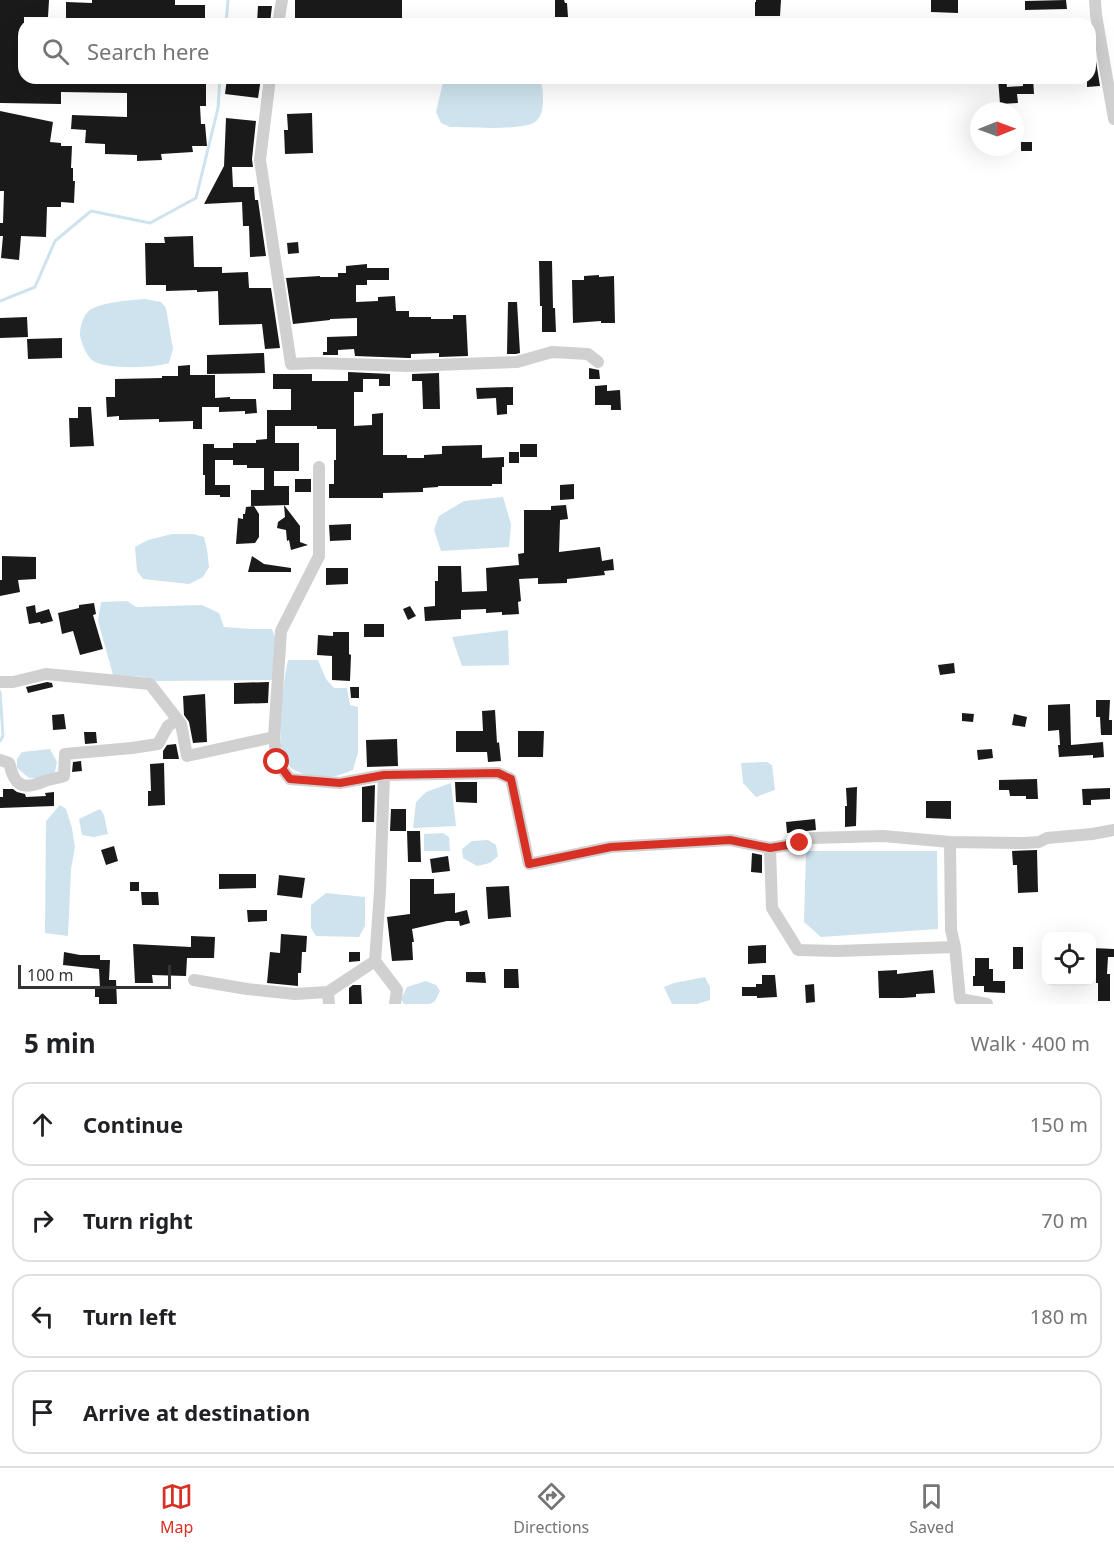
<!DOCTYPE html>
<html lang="en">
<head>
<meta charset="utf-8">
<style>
  :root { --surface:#fff; --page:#f2f2f2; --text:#202124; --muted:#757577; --line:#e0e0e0; --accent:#d93025 }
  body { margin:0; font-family:"Noto Sans",sans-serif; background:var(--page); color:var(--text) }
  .controls { position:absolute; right:18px; bottom:18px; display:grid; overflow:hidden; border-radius:12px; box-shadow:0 6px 24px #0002 }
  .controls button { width:54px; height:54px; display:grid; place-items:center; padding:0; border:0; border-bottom:2px solid var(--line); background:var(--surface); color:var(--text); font:30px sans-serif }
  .compass { position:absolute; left:970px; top:102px; width:54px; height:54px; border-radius:50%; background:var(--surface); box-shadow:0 6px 24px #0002; rotate:89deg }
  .scale { position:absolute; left:18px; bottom:15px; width:153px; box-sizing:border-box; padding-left:6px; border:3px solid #333; border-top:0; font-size:16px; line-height:21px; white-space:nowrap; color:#333; -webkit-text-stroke:4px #fff; paint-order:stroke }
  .stop { position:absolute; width:18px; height:18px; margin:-14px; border:4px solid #d93025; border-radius:50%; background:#fff }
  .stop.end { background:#d93025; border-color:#fff; box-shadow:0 2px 6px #0008 }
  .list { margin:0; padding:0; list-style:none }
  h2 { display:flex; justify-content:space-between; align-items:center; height:78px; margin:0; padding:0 24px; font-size:26px }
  h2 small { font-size:20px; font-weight:400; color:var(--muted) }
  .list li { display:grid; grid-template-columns:39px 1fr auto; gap:18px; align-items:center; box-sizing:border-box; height:84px; margin:0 12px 12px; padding:0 12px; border:2px solid var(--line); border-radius:18px }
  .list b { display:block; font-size:22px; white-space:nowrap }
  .list em { font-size:20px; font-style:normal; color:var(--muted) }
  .icon { flex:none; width:33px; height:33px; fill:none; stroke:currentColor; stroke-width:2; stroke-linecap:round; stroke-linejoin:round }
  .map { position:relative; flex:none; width:1114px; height:1004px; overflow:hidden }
  .search { position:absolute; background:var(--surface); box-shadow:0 6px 24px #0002; left:18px; right:18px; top:18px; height:66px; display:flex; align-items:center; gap:15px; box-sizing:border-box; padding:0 21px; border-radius:18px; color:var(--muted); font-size:22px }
  .sheet { height:462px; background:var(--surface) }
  nav { display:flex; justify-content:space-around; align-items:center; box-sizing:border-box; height:84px; border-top:2px solid var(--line); background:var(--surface); font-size:16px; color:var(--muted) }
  nav a { display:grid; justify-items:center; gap:3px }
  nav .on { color:var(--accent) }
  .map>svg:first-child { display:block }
</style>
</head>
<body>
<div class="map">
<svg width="1114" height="1004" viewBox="0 0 1114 1004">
  <rect width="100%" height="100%" fill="#fff"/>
  <path fill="#cee3ee" d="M444,78H539C543,85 543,93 543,101C543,108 541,118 535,122C521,131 469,127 450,127L441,123L436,112Z
    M145,299L161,302L166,308L173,349L169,363C156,368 103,370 92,360C86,355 81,342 80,335C80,326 83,315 90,310C102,302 131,300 145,299Z
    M503,497L511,524L509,547L441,551L434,530L439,516L464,501Z
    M172,534H193L204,537L207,549L209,567L203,577L189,584L143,579L137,571L135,547L148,540Z
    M127,601L136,607L202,605L219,613L224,627L252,629H272L275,637L273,680L156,681L144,677L113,675L98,621L101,602Z
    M508,630L509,665L462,666L452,637Z
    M288,660H318L326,679L334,688H347L350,705L358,707V753L353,770C347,772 341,775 335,776C320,778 293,776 285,761C275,739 283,684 288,660Z
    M50,749L57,762L55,772L44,778H29L17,768V759L22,752Z
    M767,762L772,765L775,790L756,797L743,783L741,763Z
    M451,783L456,826L413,828L416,802L426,792Z
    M60,805L66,809L72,828L75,847L71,869L68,936L45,933L46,821Z
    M100,809L104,815L108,834L94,837L82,835L79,819Z
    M443,833L449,837L450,851H424V834Z
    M488,840L496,845L498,856L490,863L477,866L463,858L462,849L472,841Z
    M806,851H937L938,929L821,937L804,922Z
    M326,893L365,897V926L359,937L316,936L311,928V905Z
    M705,977L710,987V1000L697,1004H672L664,987L674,983Z
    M426,981L436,985L440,991L435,1001L430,1004H404L401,999L407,987Z"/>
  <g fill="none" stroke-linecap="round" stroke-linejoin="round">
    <path stroke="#cee3ee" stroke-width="3" d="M226,24L228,0
      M0,301L35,287L55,241L91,211L150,223L196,198L218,108L220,78
      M0,692L3,736L0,741"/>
  </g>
  <path fill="#1a1a1a" d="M0,0H49L48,17H24V78H206V106H200L201,124H205L207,146H192L193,152L161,154L162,160L137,161V155L105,154V144L85,143L86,130L71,129L72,115L127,117V93L61,92V104L0,103Z
    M92,0H175V5H205V24H66V2L92,3Z
    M295,0H402V24H295Z
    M555,0H564L565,3H567L568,17H555Z
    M756,0H781L780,16H755V2H756Z
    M931,0H958V13L931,12Z
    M1066,0L1067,9L1025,10V1Z
    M258,6H272L270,23H257Z
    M1092,37L1100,86L1087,87V78H1090V38Z
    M227,78H261L258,98L225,94Z
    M998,78H1006L1007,87L1023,86V78H1033L1034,94H1017L1018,103L1000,104Z
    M0,111L53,122L50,142L61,143V146H72L71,168H73V181H75L74,203L61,202V207H47L46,237L21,236L19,260L1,258L3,236H0V223H3L4,191H0Z
    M312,113L313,153L285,154L284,130H288L287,114Z
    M226,118L256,121L252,159L253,167H232L233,187H254L255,200H258L266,256L250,257L249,226H243L242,202L204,204L224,166Z
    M1021,142H1032V151H1021Z
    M193,236L194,267H222V273L248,272L249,288H271L280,348L265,349L262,324L219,325L218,291L197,292V290L166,291V285H146L145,243H165L164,237Z
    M298,242L299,253L288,254L287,243Z
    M539,261H552L553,308H555L556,332H542V306H540Z
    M367,264V268H389V280H367V285H356V302L378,301V297L395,296L396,311H409V317H431V319H453V315H466L468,356L439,357V353L411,354V358H408L355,356L354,349L338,350V355H323V352H327V337L357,336V318L330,319V320L293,324L286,278L320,276V277H338V273H346V266Z
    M599,275V277L614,276L615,323H601V321L573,323L572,280H584V276Z
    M508,302H517L520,353L516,354H507Z
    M27,317L28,337L0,338V318Z
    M62,338V358L28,359L27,339Z
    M264,353L265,373L207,374V355Z
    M190,365V375H215V398L230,397V399H256L257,413L245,414V411L219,412V407H202V429H193V421L159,422V419L119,420V416L107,417L106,397H115V379L162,378V376H178V366Z
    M589,368L599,370L600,379H589Z
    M348,372L390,374V386H379V379H363V392H354V426L372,425V414L383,413V455H407V458H424V455L442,454V446L482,445V458L504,457V467H502V484H492V486H438V487L423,488V492L383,493V498H329V484H334V460H336V429H317V426H275V443H299V471H274V486H289V505L251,506V490H264V468H247V465H233V460H215V485H230V497H220V495H205V475H203V444H214V448H233V443H256V440L267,439V410H291V389H273V374H312V381H348Z
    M439,373L440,409H423L422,381H412V374Z
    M607,385V391L620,390L621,410H611V405H595V386Z
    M513,387V405H507V414L497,415L496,398L477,399L476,388Z
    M78,407H91L94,446L70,447L69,418H78Z
    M520,444H537V457H520Z
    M509,452H519V463H509Z
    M295,479H311V492H295Z
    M574,484V499L560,500V485Z
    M284,505L300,526V542L308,545L291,550L289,540L287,541L286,530L277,528L278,522L285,517Z
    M566,505L568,519L560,520L559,552L600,547L602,561L613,559L614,570L604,571L605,575L567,579V583L538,584V578L519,579L521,601L518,602L519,614L502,615V612L486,613V609L461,610V619L425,621L424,607L435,606V581H438V566H461L462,592L487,591L486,568L519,565L518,554L524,553V510H551V506Z
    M254,506L259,514V537L255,543L236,544L238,518L243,519V514H245L246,507Z
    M351,524V540L330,541L329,525Z
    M2,556L36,557V579L18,580L20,592L0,596V580H2Z
    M252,556L264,564L291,568V572H248Z
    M326,568H348V584L326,585Z
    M94,603L96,614L93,615L103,649L80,655L73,631L62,634L58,613L79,608V605Z
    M35,605L36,613L49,609L53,621L41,624L40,622L29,624L26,607Z
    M410,606L416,616L408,620L403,609Z
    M364,624H384V637H364Z
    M333,632H349V654L351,655L350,681L332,680V656L317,655L318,635L333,636Z
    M954,663L955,673L940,675L938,665Z
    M47,682L52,683L53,687L28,693L26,687Z
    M269,682L268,703L234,704V683Z
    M350,687H359V698H351Z
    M205,694L207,742L193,743L189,722L184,715L183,696Z
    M1096,700H1110L1109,720H1112V735H1101L1100,717H1096Z
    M1070,704L1071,745L1103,742L1104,757L1093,758V755L1059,757L1058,745H1060L1059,730L1048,731V705Z
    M495,710L497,743L499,742L501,761L488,762L487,752H456V731H483L482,711Z
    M962,713L974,714L973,722L962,721Z
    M64,714L66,729L53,730L52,715Z
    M1014,714L1027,717L1025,727L1012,725Z
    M518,731H544L543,757H518Z
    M84,732H96L97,743L85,744Z
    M397,739L398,766L367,767L366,740Z
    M176,744L179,759H163V751L167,745Z
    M992,749L993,758L978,760L977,750Z
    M81,761L82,771L72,772L73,762Z
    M164,763L165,805L148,806V791H151L150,764Z
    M1037,779L1038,799H1026V796H1010L1009,790H999V780Z
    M455,782H477V803L456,802Z
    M375,785L374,822H362V787Z
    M857,787L856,826L845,827V806H847L846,788Z
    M1110,788V799L1091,800V805H1083L1082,789Z
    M3,789H13L17,792L25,794L26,797L46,796L45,793L54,792V806L0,808V797H3Z
    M926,801H951V819L926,818Z
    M391,809H406V831H390Z
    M815,819L816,830L787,833L786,822Z
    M407,831H420L421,862H408Z
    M114,846L118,861L106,865L101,850Z
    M1037,850L1038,892L1018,893L1017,865H1013L1012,851Z
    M752,853L762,855V873L751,872Z
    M448,856L450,871L432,873L430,859Z
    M219,874H256V888L219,889Z
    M279,875L305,878L302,898L277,895Z
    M410,879H434V894L455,893V913L467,910L470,923L460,926L459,921H447L412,929L414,942H412L413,960L392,961L387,917L410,914Z
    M130,882H139V891H130Z
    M509,886L511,917L488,919L486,887Z
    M141,892H158L159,905H142Z
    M247,910H267V921L248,922Z
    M281,934L307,936L306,952H302L301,973H298V986L267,983L270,952L280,953Z
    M191,936L215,937L214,958H187L186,976L152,975L153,983H135L133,944L191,947Z
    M766,945V963L748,964V946Z
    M1013,947H1023V969H1013Z
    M1092,948L1114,949V957H1108L1107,974H1110V1001H1098V983H1096V968H1092Z
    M64,952L80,955H100V960H110L109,980H116L117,1004H99V997H95V988H100L99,969L63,965Z
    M349,952H360V961L349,962Z
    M975,958H989V969H993V981H1005V993L984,992V986H973V976H975Z
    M504,969H518L519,988H504Z
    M897,970V974L933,970L935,993L916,994V997L902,998H879L878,971Z
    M466,972H485L486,983L466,982Z
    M762,975H775L777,997L757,998V996H742V987H756V984H762Z
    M814,984L815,1002L806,1003L805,985Z
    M353,985H361L362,1004H349V988Z"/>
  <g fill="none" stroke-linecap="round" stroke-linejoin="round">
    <path stroke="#d0d0d0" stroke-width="12" d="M1095,0L1096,15L1114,119
      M278,24L282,0
      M270,78L260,160L291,364L315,363L408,366L517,362L552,352L588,354L598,362
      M319,467V556L281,631L274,737L277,762L290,779L340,783L384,775L498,773L511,779L529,864L611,847L730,840L770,848L800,843L812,838L883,836L950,842L1025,843L1039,842L1047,838L1092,834L1114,830
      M0,682H13L46,674L150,684L181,724L187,756L274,737
      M0,760L9,763C11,767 11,773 14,777C21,791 34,785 45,781C51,779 58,778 64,776L65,754L132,748L158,744L168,726L177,720
      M384,775L380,891L375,961L397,990L395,1004
      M950,842L951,930L955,947
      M770,848L772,908L798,950L837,951L955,947L960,999L987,1004
      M194,980L247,989L295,994L328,992L375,961
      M328,992L329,1004"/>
  </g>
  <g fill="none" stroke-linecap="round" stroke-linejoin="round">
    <path stroke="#d93025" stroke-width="8" d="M277,762L290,779L340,783L384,775L498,773L511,779L529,864L611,847L730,840L770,848L800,843"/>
  </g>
</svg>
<div class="controls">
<button><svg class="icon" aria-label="locate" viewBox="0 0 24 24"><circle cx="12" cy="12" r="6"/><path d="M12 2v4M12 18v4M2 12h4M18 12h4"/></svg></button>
</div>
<svg class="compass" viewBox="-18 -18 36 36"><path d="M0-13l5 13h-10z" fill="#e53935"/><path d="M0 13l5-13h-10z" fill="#757577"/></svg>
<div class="scale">100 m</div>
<div class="stop" style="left:277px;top:762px"></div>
<div class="stop end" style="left:800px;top:843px"></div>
<div class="search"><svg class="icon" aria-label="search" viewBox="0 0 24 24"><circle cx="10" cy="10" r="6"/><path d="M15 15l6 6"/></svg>Search here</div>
</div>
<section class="sheet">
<h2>5 min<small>Walk · 400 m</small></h2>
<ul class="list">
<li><svg class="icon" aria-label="ahead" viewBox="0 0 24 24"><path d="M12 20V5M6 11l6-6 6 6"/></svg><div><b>Continue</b></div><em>150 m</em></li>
<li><svg class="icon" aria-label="right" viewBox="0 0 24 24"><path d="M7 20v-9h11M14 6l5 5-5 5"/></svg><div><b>Turn right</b></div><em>70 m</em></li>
<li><svg class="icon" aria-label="left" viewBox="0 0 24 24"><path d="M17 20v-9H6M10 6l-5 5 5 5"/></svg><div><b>Turn left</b></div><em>180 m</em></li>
<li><svg class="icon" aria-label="arrive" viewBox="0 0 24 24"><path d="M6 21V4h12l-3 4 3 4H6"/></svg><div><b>Arrive at destination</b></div></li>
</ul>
</section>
<nav>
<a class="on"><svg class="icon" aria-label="map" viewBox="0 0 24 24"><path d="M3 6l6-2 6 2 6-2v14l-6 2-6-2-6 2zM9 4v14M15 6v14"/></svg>Map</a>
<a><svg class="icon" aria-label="directions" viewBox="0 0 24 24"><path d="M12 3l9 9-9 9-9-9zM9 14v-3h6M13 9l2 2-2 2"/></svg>Directions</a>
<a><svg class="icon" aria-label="saved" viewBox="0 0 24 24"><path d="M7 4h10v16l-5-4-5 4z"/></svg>Saved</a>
</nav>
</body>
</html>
